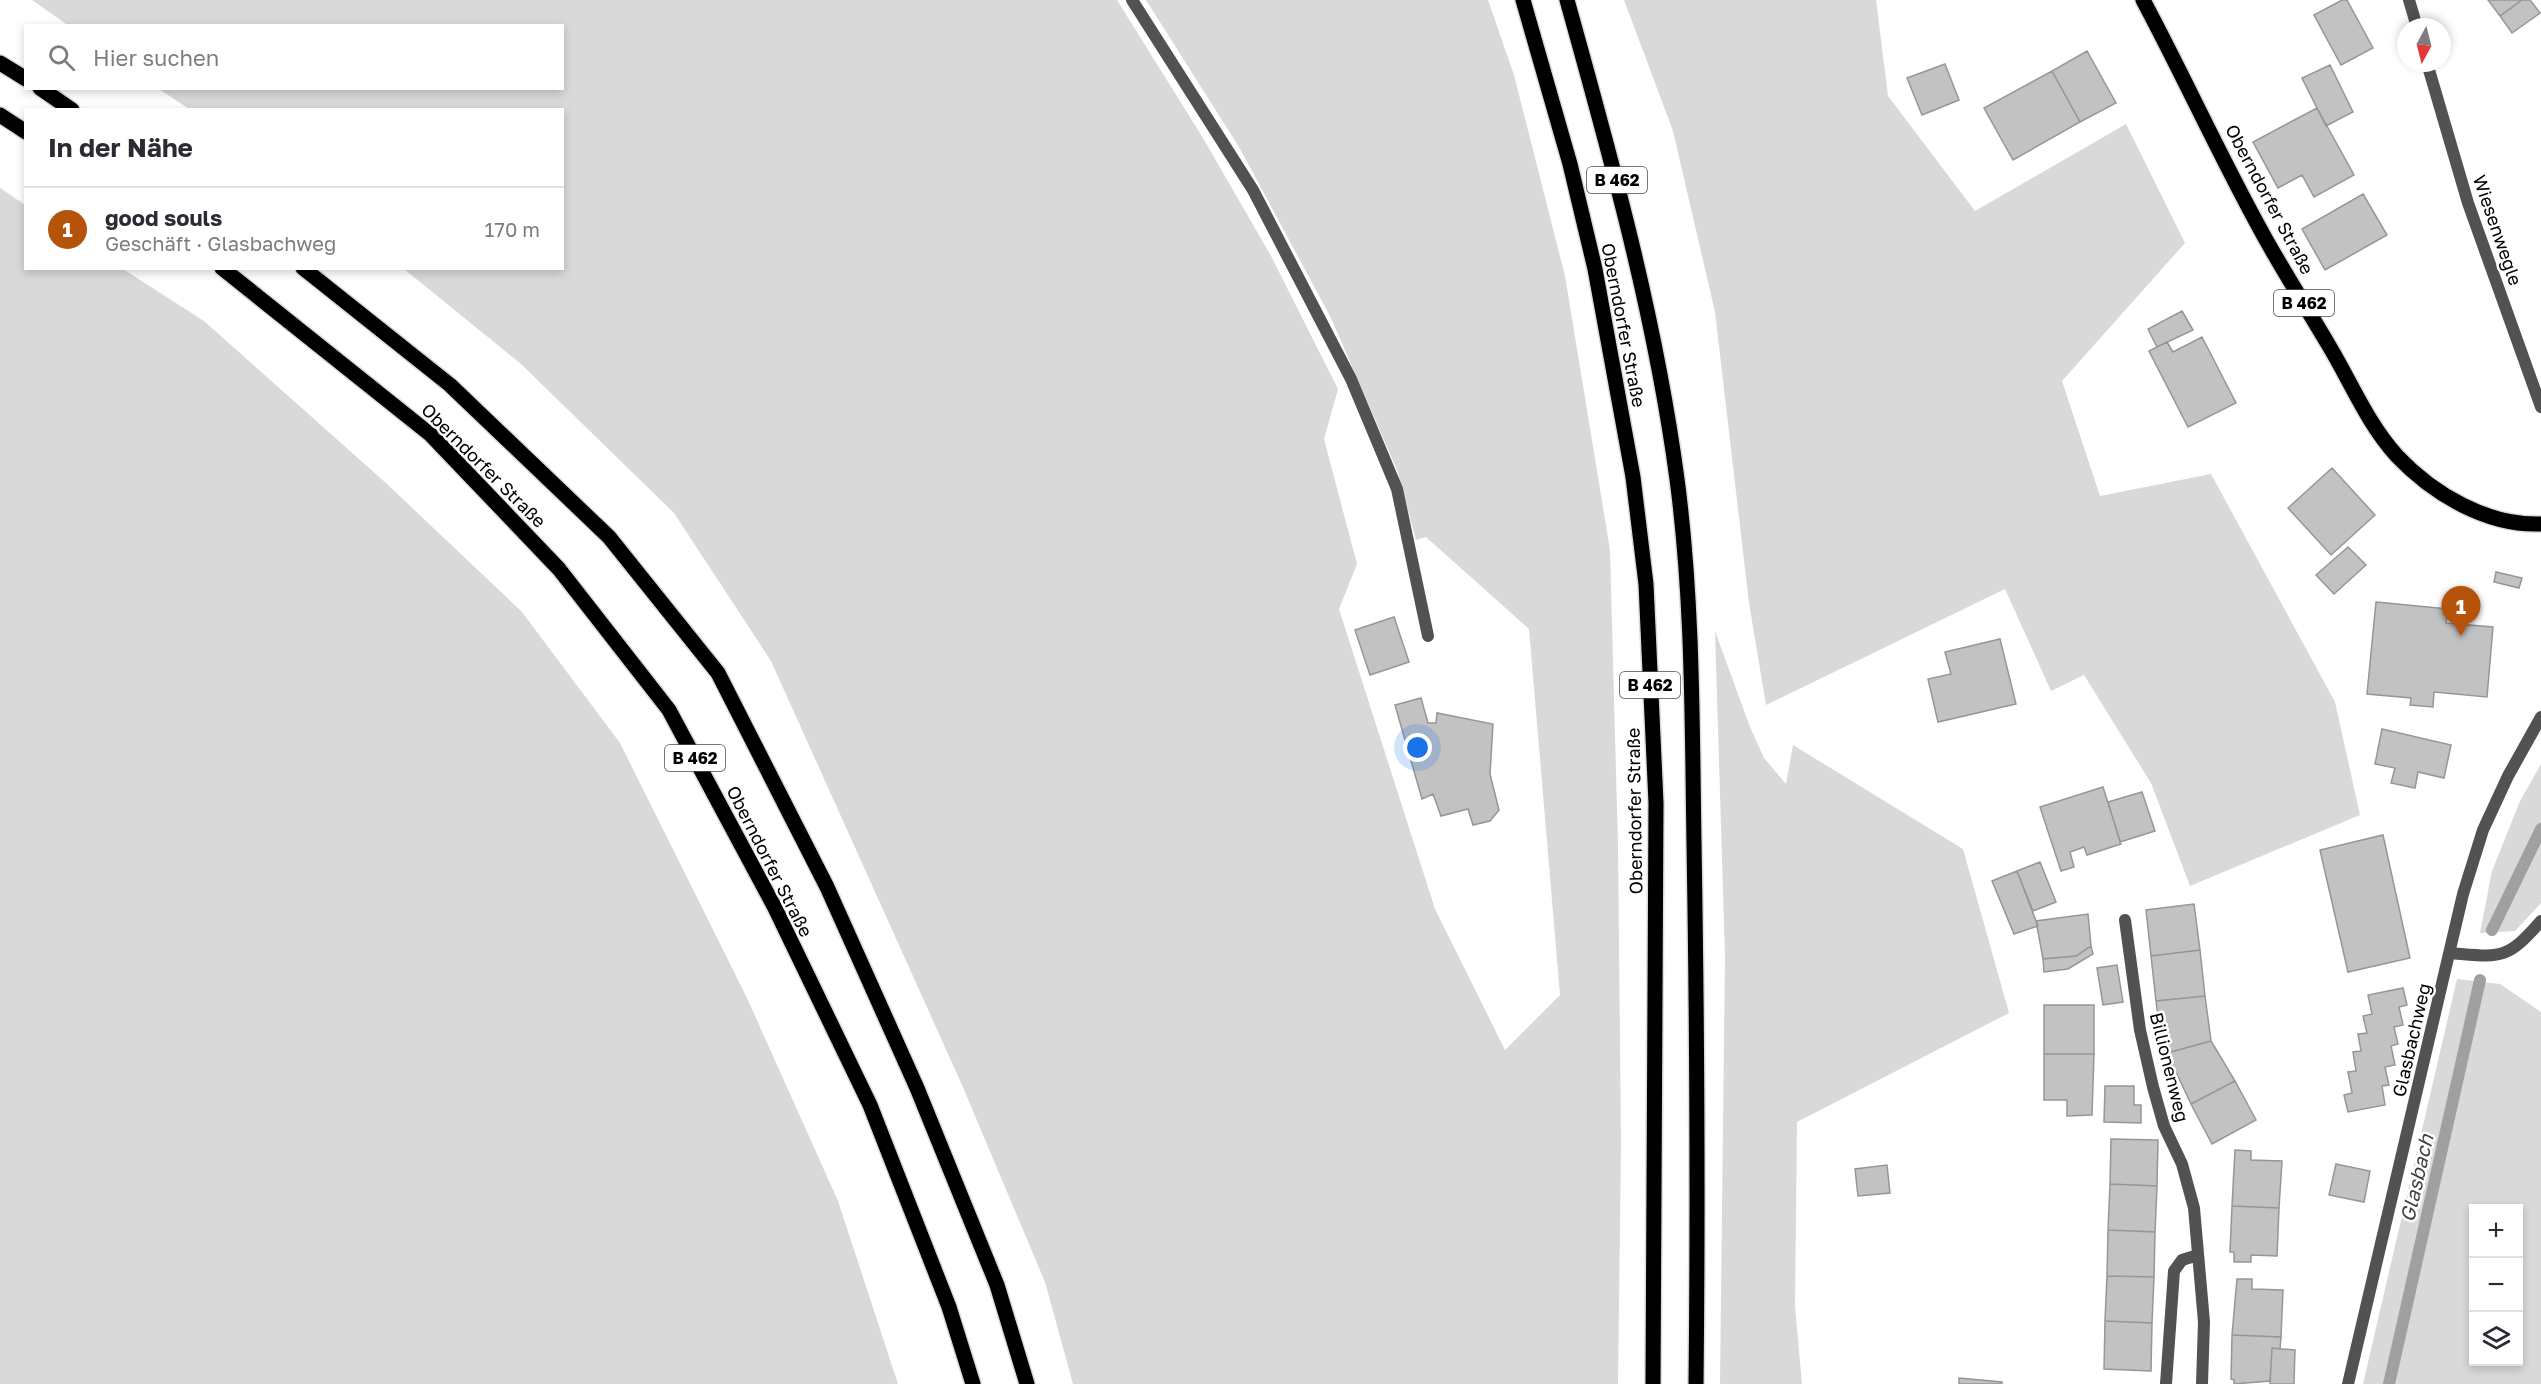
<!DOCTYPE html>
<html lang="de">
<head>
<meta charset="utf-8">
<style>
  :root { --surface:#fff; --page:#f7f7f7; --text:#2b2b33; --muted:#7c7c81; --line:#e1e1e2; --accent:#b45309 }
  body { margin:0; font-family:"Golos Text",sans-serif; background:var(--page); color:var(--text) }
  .controls { position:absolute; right:18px; bottom:18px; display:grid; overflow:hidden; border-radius:0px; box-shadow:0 3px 9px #0003 }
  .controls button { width:54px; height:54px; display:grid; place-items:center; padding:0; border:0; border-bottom:2px solid var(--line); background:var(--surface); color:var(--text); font:30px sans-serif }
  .compass { position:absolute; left:2397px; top:18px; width:54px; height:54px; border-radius:50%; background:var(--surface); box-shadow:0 3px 9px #0003; rotate:187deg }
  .you { position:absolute; left:1418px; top:748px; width:21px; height:21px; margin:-15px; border:4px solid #fff; border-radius:50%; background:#1a73e8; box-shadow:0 0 0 9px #1a73e833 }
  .badge { display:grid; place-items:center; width:39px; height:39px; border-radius:50%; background:var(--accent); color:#fff; font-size:20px; font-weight:700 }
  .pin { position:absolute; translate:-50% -50px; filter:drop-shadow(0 2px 3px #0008) }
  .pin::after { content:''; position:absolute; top:32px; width:21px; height:18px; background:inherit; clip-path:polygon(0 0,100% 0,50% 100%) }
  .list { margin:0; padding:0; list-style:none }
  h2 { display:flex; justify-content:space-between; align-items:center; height:78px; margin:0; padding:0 24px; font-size:26px }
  h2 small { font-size:20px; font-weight:400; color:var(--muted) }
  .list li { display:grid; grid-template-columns:39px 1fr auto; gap:18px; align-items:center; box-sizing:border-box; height:84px; padding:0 24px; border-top:2px solid var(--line) }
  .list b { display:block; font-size:22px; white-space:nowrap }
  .list p { margin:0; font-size:20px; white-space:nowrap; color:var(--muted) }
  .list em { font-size:20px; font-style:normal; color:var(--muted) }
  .icon { flex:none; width:33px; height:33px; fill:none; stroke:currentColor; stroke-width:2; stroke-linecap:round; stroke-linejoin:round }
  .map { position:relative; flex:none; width:2541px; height:1384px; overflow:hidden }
  .search { position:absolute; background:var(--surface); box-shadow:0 3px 9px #0003; left:24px; top:24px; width:540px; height:66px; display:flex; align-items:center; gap:15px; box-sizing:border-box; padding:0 21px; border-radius:0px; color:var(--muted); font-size:22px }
  .panel { position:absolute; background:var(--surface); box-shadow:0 3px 9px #0003; left:24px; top:108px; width:540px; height:162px; border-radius:0px }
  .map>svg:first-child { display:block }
</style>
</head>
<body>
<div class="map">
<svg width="2541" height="1384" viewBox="0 0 2541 1384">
  <rect width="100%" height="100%" fill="#fff"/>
  <path fill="#d9d9d9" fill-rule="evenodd" d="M32,0H1117L1203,138L1271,256L1338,389L1324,439L1357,564L1339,609L1435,909L1505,1050L1560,995L1529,629L1426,537L1416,540L1397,470L1331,318L1239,147L1146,0H1488L1514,75L1565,276L1610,550L1618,846L1621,1144L1618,1384H1073L1045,1282L962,1085L771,661L674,513L521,364L404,269L562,268V110L189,109L159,89L562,88V26H69Z
    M1624,0H1876L1888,96L1975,211L2126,124L2185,243L2062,381L2100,496L2211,474L2335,702L2360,815L2190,886L2151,783L2084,675L2051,691L2005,589L1766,705L1749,603L1715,312L1673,131Z
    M0,188L25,205L26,268L123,269L204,321L387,484L522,612L620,743L747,998L838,1201L898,1384H0Z
    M1715,631L1750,727L1764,758L1786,784L1793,745L1963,849L2009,1013L1797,1122L1795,1306L1802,1384H1720L1725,956Z
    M2541,764V903L2515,931L2480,933L2492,871L2520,801Z
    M2457,979L2500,984L2541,1012V1384H2363ZM2474,1208H2518V1362H2474Z"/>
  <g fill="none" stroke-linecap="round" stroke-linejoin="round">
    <path stroke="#a0a0a0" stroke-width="12" d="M2492,930L2541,829
      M2389,1384L2480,980"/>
  </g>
  <path fill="#c2c2c2" stroke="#969696" stroke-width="1.5" d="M2342,0H2347L2373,48L2341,65L2314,15Z
    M2488,0H2522L2500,16Z
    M2522,0H2530L2540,13L2512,33L2500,16Z
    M2087,51L2116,103L2080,122L2052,71Z
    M1945,64L1959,100L1922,115L1907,78Z
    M2330,65L2353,112L2326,126L2302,78Z
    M2052,71L2080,122L2013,160L1984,108Z
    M2317,108L2354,175L2314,197L2302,175L2278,188L2253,142Z
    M2363,194L2387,235L2325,270L2302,229Z
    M2182,311L2193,330L2157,347L2148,329Z
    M2202,337L2236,403L2188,427L2149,351L2167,342L2173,352Z
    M2332,468L2375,515L2331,555L2288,508Z
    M2348,547L2366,565L2334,594L2316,575Z
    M2496,572L2522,578L2519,588L2494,582Z
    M2376,602L2448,609L2446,623L2493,627L2487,697L2434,692L2433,707L2410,705L2411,698L2367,694Z
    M1394,617L1409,662L1370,675L1355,630Z
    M2000,639L2016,704L1938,722L1928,679L1951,674L1945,652Z
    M1421,698L1428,723H1436L1437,713L1493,724L1490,774L1499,810L1490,821L1473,825L1468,809L1441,816L1433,794L1422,799L1395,705Z
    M2382,729L2451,745L2444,778L2418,772L2415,788L2391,783L2395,768L2375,764Z
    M2103,787L2121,844L2087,855L2084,847L2070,852L2074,867L2061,871L2040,807Z
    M2142,792L2155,831L2120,842L2108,802Z
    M2383,835L2410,958L2348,972L2320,850Z
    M2040,862L2056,902L2033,911L2017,871Z
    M2017,871L2038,926L2014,934L1992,881Z
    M2194,904L2200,950L2151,956L2146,910Z
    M2088,914L2091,946L2076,956L2043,959L2036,921Z
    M2091,946L2093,954L2068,969L2044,972L2043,959L2076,956Z
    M2200,950L2205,996L2156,1001L2151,956Z
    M2117,965L2123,1002L2103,1005L2097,968Z
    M2403,988L2407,1005L2399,1007L2403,1025L2394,1027L2398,1044L2391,1046L2395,1065L2385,1067L2389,1085L2382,1086L2385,1105L2348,1112L2344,1095L2352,1093L2348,1072L2356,1071L2353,1052L2361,1051L2358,1034L2367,1033L2363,1016L2372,1014L2368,995Z
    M2205,996L2211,1041L2167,1053L2162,1046L2156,1001Z
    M2044,1005H2094V1054H2044Z
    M2211,1041L2235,1081L2191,1104L2167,1053Z
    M2044,1054H2094L2092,1115L2067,1116V1100H2044Z
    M2235,1081L2256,1120L2212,1144L2191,1104Z
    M2105,1086H2134V1105H2141V1123L2104,1122Z
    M2111,1139L2158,1140L2157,1186L2110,1184Z
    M2235,1150L2251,1151V1160L2282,1161L2279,1208L2232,1206Z
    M2336,1164L2370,1171L2364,1202L2329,1195Z
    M1887,1165L1890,1193L1858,1196L1855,1169Z
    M2110,1184L2157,1186L2155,1232L2108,1230Z
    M2232,1206L2279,1208L2277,1256L2251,1255V1262H2234V1252H2230Z
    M2108,1230L2155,1232L2154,1277L2107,1276Z
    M2107,1276L2154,1277L2152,1323L2105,1321Z
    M2237,1279H2252V1289L2283,1290L2281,1337L2232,1335Z
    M2105,1321L2152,1323L2151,1371L2104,1369Z
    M2232,1335L2281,1337L2280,1349L2272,1348L2270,1381L2234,1384V1380L2231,1379Z
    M2272,1348L2295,1350L2294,1384H2270Z
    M1959,1378L2002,1382V1384H1959Z"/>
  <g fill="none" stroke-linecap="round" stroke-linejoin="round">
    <g stroke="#dbdbdb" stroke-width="18">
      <path id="primary" d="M1523,0L1570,164L1595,269L1633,477L1646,584L1656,803L1653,1384
        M1567,0C1611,158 1655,315 1677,479C1693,600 1692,721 1694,843C1697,1023 1698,1204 1696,1384
        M2143,0C2183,75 2218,152 2259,227C2280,266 2305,305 2328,344C2351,382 2367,423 2397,456C2433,494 2487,526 2541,524
        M0,63L26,79
        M40,88L72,110
        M0,115L26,132
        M222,268L431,435L559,569L669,710L775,908L870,1105L949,1307L973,1384
        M303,268L450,385L609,537L718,673L827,887L917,1088L997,1285L1027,1384"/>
    </g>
    <path stroke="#525252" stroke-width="12" d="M1132,0L1253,190L1351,379L1397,489L1428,636"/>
    <path stroke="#525252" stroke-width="12" d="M2409,0L2417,27
      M2427,63L2468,203L2541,407
      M2125,920L2140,1030L2153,1087L2164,1126L2182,1164L2194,1208L2204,1322L2202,1384
      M2450,953C2501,957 2506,961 2541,921
      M2166,1384L2174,1271L2182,1260L2198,1255
      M2348,1384L2463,894L2483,830L2508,776L2541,717"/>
    <use href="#primary" stroke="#000" stroke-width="15"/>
  </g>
  <g text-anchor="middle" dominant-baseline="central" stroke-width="5" stroke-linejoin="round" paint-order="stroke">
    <g fill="#fff" stroke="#4c4c4c" stroke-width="1.5">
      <rect x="1587" y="167" width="60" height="26" rx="4.5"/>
      <rect x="2274" y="290" width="60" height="26" rx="4.5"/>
      <rect x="1620" y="672" width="60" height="26" rx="4.5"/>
      <rect x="665" y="745" width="60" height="26" rx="4.5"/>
    </g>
    <g font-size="16" font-weight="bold" fill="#000">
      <text x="1617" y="180">B 462</text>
      <text x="2304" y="303">B 462</text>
      <text x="1650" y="685">B 462</text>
      <text x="695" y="758">B 462</text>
    </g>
    <g font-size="18" fill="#000" stroke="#fff">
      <text transform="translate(2270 199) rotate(62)">Oberndorfer Straße</text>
      <text transform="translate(2498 230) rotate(71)">Wiesenwegle</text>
      <text transform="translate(1624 325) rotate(79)">Oberndorfer Straße</text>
      <text transform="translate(484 465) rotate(45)">Oberndorfer Straße</text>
      <text transform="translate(1634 811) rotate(-91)">Oberndorfer Straße</text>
      <text transform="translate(770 861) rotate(63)">Oberndorfer Straße</text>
      <text transform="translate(2411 1040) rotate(-77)">Glasbachweg</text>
      <text transform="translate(2170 1067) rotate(76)">Billionenweg</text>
    </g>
    <g font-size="20" font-style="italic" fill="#414141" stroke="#fff">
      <text transform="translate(2416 1178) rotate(-77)">Glasbach</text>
    </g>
  </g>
</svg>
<div class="controls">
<button>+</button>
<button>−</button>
<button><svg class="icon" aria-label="layers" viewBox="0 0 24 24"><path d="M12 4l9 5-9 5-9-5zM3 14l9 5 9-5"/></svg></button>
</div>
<svg class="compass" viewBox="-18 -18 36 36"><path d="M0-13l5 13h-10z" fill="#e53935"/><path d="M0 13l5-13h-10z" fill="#7c7c81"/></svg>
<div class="you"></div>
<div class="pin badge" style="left:2461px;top:636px">1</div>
<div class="search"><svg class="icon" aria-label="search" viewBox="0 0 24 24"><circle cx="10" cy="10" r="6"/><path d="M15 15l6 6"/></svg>Hier suchen</div>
<section class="panel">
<h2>In der Nähe<small></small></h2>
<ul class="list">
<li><span class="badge">1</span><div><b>good souls</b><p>Geschäft · Glasbachweg</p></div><em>170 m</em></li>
</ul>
</section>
</div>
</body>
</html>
